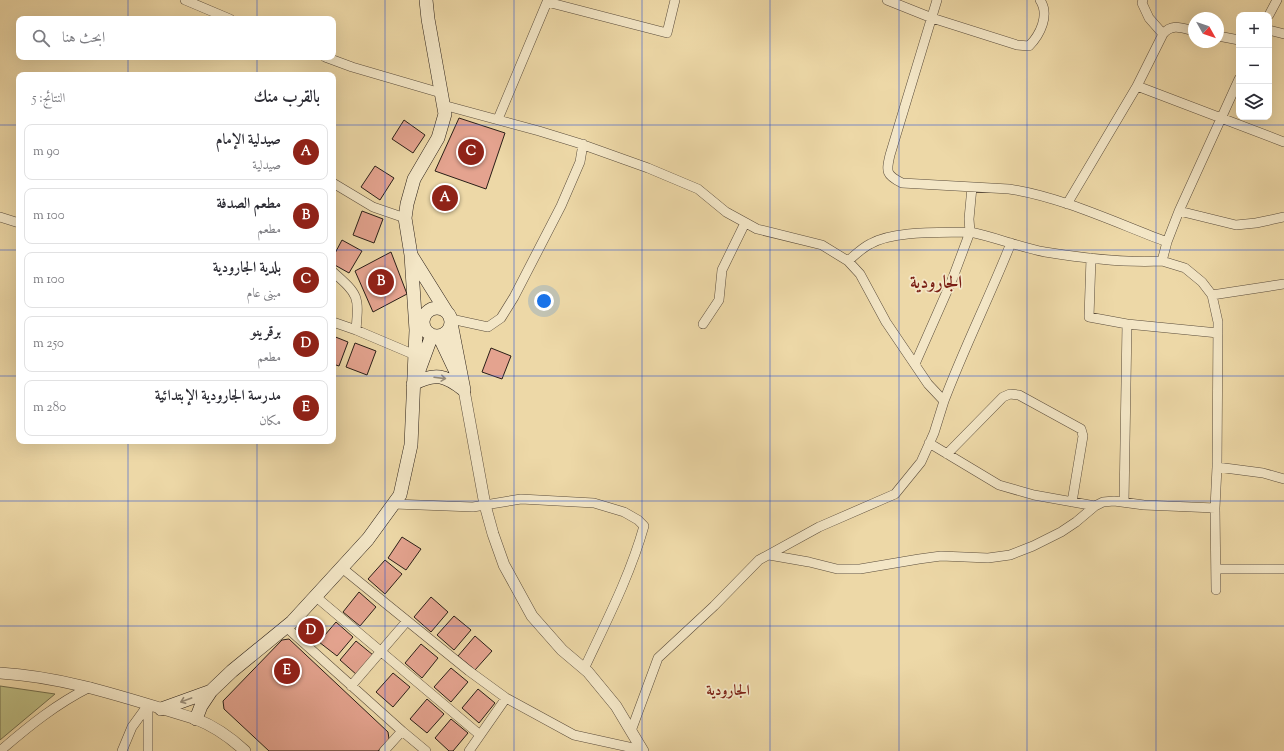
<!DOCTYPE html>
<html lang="ar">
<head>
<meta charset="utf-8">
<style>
  :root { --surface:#fff; --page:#f2f2f3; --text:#2b2b33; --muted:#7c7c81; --line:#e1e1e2; --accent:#8f2418 }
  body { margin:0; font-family:"Sorts Mill Goudy",Amiri,serif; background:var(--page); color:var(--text); direction:rtl }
  .controls { position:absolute; right:12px; top:12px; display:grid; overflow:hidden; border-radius:8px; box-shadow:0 4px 16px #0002 }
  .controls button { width:36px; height:36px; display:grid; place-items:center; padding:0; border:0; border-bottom:1px solid var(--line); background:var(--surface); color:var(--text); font:20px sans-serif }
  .compass { position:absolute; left:1188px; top:12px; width:36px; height:36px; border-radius:50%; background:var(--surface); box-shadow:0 4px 16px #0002; rotate:130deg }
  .you { position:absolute; left:544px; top:301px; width:14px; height:14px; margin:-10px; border:3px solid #fff; border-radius:50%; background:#1a73e8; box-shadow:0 0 0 6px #1a73e833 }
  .badge { display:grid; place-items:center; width:26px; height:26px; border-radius:50%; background:var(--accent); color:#fff; font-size:13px; font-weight:700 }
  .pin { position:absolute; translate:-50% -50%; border:2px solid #fff; box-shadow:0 1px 4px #0006 }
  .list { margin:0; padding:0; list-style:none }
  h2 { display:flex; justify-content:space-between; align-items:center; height:52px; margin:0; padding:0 16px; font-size:17px }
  h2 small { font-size:13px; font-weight:400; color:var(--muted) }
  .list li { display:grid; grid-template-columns:26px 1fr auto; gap:12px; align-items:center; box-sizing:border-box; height:56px; margin:0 8px 8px; padding:0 8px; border:1px solid var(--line); border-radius:8px }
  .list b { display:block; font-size:15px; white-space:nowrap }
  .list p { margin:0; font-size:13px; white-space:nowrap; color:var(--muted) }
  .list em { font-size:13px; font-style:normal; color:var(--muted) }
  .icon { flex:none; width:22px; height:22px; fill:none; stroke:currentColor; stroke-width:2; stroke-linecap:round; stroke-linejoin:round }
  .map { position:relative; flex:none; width:1284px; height:751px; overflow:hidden; direction:ltr }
  .search { position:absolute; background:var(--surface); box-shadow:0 4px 16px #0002; left:16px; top:16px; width:320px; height:44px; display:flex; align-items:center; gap:10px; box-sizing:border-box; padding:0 14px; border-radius:8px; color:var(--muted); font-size:15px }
  .panel { position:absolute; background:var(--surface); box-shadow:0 4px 16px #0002; left:16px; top:72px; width:320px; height:372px; border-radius:8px; direction:rtl }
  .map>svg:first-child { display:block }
</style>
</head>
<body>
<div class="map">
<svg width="1284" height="751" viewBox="0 0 1284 751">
  <rect width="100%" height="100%" fill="#edd8a7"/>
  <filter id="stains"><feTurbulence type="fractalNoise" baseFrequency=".005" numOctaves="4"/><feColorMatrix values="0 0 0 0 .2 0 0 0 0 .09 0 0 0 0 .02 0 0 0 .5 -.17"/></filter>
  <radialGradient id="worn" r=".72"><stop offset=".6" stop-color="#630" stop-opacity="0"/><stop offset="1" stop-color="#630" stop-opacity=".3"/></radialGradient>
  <path fill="#bdbd83" stroke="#736e4d" d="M0,686L55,694L0,740Z"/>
  <path fill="#e4a38f" stroke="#291e17" d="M459,118L505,133L486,189L435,171Z
    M404,120L425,135L413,153L392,139Z
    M375,166L394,178L380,200L361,187Z
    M362,211L383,219L374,243L353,235Z
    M342,240L362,251L349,273L333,264V257Z
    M391,252L407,294L373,312L355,271Z
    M333,336L348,342L339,366L333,364Z
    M355,343L376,351L367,375L346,367Z
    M491,348L511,356L502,379L482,372Z
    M402,537L421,549L406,570L388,558Z
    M385,560L402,574L385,594L368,579Z
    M359,592L376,607L360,626L343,612Z
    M431,597L448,612L431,632L414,617Z
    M454,616L471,630L454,650L437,635Z
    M336,622L353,637L337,656L319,642Z
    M475,636L492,651L475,670L458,656Z
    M289,639L388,732L389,739L378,751H269L224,709L223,701L282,640Z
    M356,641L373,655L357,675L340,660Z
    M421,644L438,658L422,678L405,663Z
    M451,668L468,682L451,702L434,687Z
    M393,673L410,687L393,707L376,692Z
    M478,689L495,703L479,723L462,708Z
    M427,699L444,714L427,733L410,719Z
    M451,719L468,733L453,751H449L435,738Z"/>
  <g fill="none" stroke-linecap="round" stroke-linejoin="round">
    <g stroke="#5a4c3b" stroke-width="10">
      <path id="minor" d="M185,0L230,19
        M887,0L932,18L1017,45L1029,46C1040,35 1050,15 1040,0
        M937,0L890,155C886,172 886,175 902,183L1009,189C1062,197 1116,223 1167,242
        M1143,0L1142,3L1149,18L1163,34
        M1269,15L1277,0
        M1269,30L1284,34
        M1218,36L1239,40
        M325,57L352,67L441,93
        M1137,86L1163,34C1172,23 1182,28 1194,31
        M443,105L539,131L578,143L648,168L698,189L726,212L757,229L822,245L848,261L860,274L886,322L928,384L944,401L934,433L921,462L895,494L819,527L759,560L714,606L658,658L631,731
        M498,119L547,2L667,33L675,0
        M333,183L373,207L405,218
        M1067,204L1137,86L1284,142
        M1179,211L1236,225L1256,223L1284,217
        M0,217L19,223
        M1091,258L1089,317L1127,324
        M848,261C855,255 862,248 870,244C894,230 942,233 970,232L969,219L972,187
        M333,272C359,295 359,296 356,330L415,355
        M1212,295L1284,284
        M451,319L488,327L501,318L514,297L561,206L580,162L583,144
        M333,322L356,330
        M703,324L719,300L722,270L745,223
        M915,364L952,280L970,232C995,237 1019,247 1045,252C1082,258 1124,263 1162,261
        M944,401C964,348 990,296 1011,243
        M929,443L999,485L1034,495L1095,506
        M947,454L1003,397L1010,394L1019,395L1081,429L1083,436L1072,502
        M1217,467L1218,322L1212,295L1202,282L1185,268L1162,261L1167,242L1179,211L1239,79
        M1124,502L1127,324L1218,333
        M394,504L473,507L521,499L594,503L624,512L638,520L644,526C630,576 606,622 584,669
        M1215,508L1216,590
        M769,555L809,562L837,569H860L919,559L941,556L988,558L1010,555L1033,546L1061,532L1076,522L1095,506L1103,502L1114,501L1144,505L1215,508L1217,467L1263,473L1284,479
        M342,568L469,671L506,698L574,735L642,750
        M1216,569H1284
        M315,596L480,735
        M286,627L402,731L384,751
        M351,686L407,621
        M148,705V751
        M402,731L426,751
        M0,751C29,726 56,704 90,687
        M122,751L132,727L148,705
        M469,751L506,698"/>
    </g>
    <g stroke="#5a4c3b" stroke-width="12">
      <path id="tertiary" d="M464,390L485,505L493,534L504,565L532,616L562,650L588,672L616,706L643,751
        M0,673C68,677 132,700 196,719C214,726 231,738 245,751"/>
    </g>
    <g stroke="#291e17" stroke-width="14">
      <path id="secondary" d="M426,0L428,19L445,114L438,138L414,179L407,204L405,218L411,255L446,311
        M423 322a14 14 0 1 1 28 0a14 14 0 1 1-28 0Z
        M451,323L464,390
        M439,336L456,372
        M418,373L432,335
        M413,384C435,372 445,375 464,390
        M161,709L211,691
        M196,719L201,706L211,691L232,671L292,622L368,539L400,495L411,445L416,330L411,255"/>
    </g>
    <use href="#minor" stroke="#f3e6c6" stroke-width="9"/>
    <use href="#tertiary" stroke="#f3e6c6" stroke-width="11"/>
    <use href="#secondary" stroke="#f3e6c6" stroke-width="13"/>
  </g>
  <defs><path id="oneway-shaft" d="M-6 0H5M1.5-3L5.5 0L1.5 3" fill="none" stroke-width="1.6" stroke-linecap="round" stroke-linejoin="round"/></defs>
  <g stroke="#988c77">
    <use href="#oneway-shaft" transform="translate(440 378) rotate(7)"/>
    <use href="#oneway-shaft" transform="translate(186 700) rotate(160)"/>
  </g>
  <path fill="none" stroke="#1d4ed8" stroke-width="1" stroke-opacity="0.55" d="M128,0V19M257,0V19M385,0V751M514,0V751M642,0V751M770,0V751M899,0V751M1027,0V751M1156,0V751M128,57V75M257,57V75M0,125H19M333,125H1284M0,250H19M333,250H1284M0,376H19M333,376H1284M128,441V751M257,441V751M0,501H1284M0,626H1284"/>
  <g text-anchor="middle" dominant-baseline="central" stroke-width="3.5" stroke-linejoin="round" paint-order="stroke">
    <g font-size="15" font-weight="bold" fill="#7a1f14" stroke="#f3e6c6">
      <text x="728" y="691">الجارودية</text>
    </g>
    <g font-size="18" font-weight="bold" fill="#7a1f14" stroke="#f3e6c6">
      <text x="936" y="284">الجارودية</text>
    </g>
  </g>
  <rect width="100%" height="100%" filter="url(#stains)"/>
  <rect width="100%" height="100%" fill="url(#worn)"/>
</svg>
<div class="controls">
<button>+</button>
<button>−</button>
<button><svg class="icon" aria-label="layers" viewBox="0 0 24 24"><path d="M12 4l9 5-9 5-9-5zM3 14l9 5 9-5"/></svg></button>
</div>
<svg class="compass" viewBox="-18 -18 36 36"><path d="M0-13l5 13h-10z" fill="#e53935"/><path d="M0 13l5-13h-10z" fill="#7c7c81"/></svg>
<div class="you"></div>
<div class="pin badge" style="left:445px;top:198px">A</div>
<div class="pin badge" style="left:381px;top:282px">B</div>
<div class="pin badge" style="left:471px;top:152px">C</div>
<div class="pin badge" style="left:311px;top:631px">D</div>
<div class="pin badge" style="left:287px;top:671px">E</div>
<div class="search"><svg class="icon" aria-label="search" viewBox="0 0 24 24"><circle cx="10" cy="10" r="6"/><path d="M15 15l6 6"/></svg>ابحث هنا</div>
<section class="panel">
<h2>بالقرب منك<small>النتائج: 5</small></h2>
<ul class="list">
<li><span class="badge">A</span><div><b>صيدلية الإمام</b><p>صيدلية</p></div><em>90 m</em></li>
<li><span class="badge">B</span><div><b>مطعم الصدفة</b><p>مطعم</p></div><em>100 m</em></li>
<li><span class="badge">C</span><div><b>بلدية الجارودية</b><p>مبنى عام</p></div><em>100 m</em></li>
<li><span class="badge">D</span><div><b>برقرينو</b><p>مطعم</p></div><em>250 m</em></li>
<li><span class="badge">E</span><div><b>مدرسة الجارودية الإبتدائية</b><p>مكان</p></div><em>280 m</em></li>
</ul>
</section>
</div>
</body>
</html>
